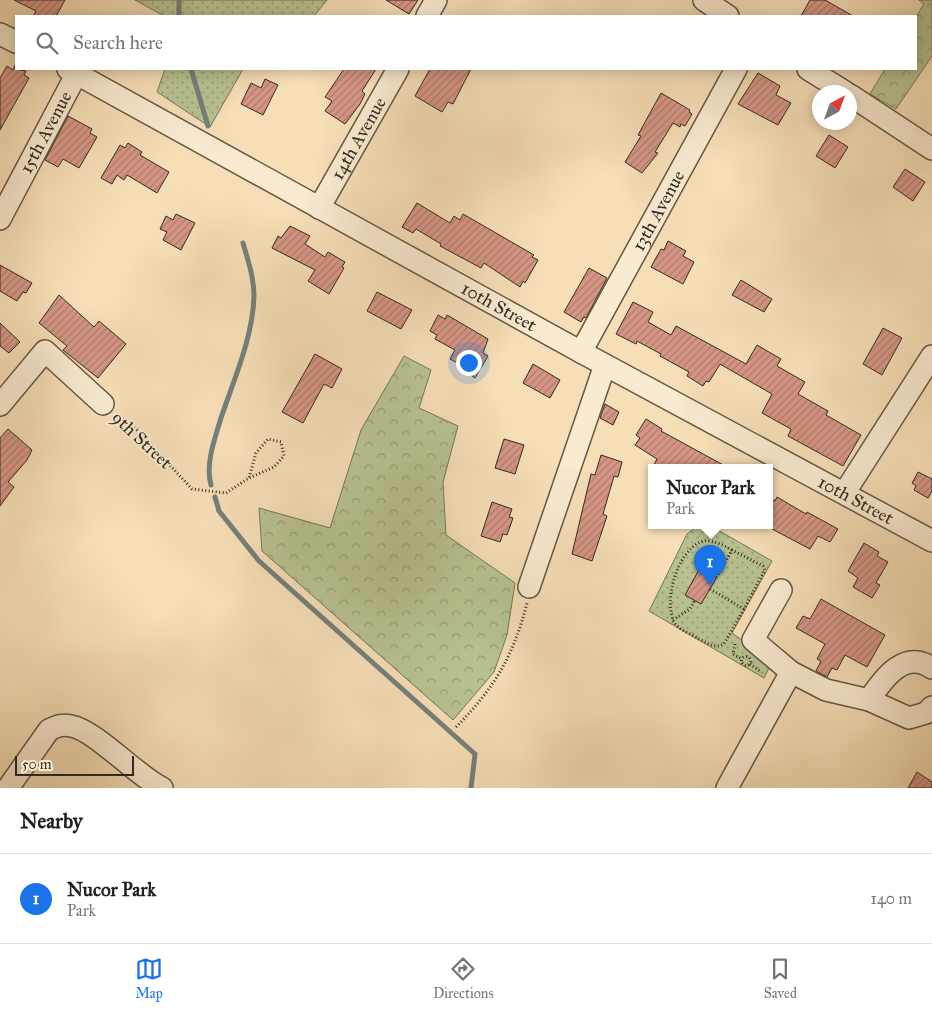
<!DOCTYPE html>
<html lang="en">
<head>
<meta charset="utf-8">
<style>
  :root { --surface:#fff; --page:#f6f6f6; --text:#202124; --muted:#757577; --line:#e0e0e0; --accent:#1a73e8 }
  body { margin:0; font-family:"IM FELL Great Primer",serif; background:var(--page); color:var(--text) }
  .compass { position:absolute; left:812px; top:85px; width:45px; height:45px; border-radius:50%; background:var(--surface); box-shadow:0 2px 12px #0003; rotate:41deg }
  .scale { position:absolute; left:15px; bottom:12px; width:119px; box-sizing:border-box; padding-left:5px; border:2px solid #322a1f; border-top:0; font-size:14px; line-height:18px; white-space:nowrap; color:#322a1f; -webkit-text-stroke:4px #f9ead0; paint-order:stroke }
  .you { position:absolute; left:468px; top:362px; width:18px; height:18px; margin:-12px; border:4px solid #fff; border-radius:50%; background:#1a73e8; box-shadow:0 0 0 8px #1a73e833 }
  .badge { display:grid; place-items:center; width:32px; height:32px; border-radius:50%; background:var(--accent); color:#fff; font-size:16px; font-weight:700 }
  .pin { position:absolute; translate:-50% -41px; filter:drop-shadow(0 1px 2px #0008) }
  .pin::after { content:''; position:absolute; top:26px; width:18px; height:15px; background:inherit; clip-path:polygon(0 0,100% 0,50% 100%) }
  .popup { position:absolute; left:648px; top:464px; width:125px; height:65px; box-sizing:border-box; display:grid; place-content:center; border-radius:0px; background:var(--surface); filter:drop-shadow(0 1px 4px #0005); font-size:16px; white-space:nowrap; color:var(--muted) }
  .popup b { font-size:19px; color:var(--text) }
  .popup::after { content:''; position:absolute; left:50%; top:100%; margin-left:-10px; border:10px solid transparent; border-top-color:var(--surface) }
  .list { margin:0; padding:0; list-style:none }
  h2 { display:flex; justify-content:space-between; align-items:center; height:65px; margin:0; padding:0 20px; font-size:21px }
  h2 small { font-size:16px; font-weight:400; color:var(--muted) }
  .list li { display:grid; grid-template-columns:32px 1fr auto; gap:15px; align-items:center; box-sizing:border-box; height:90px; padding:0 20px; border-top:1px solid var(--line) }
  .list b { display:block; font-size:19px; white-space:nowrap }
  .list p { margin:0; font-size:16px; white-space:nowrap; color:var(--muted) }
  .list em { font-size:16px; font-style:normal; color:var(--muted) }
  .icon { flex:none; width:28px; height:28px; fill:none; stroke:currentColor; stroke-width:2; stroke-linecap:round; stroke-linejoin:round }
  .map { position:relative; flex:none; width:932px; height:788px; overflow:hidden }
  .search { position:absolute; background:var(--surface); box-shadow:0 2px 12px #0003; left:15px; right:15px; top:15px; height:55px; display:flex; align-items:center; gap:12px; box-sizing:border-box; padding:0 18px; border-radius:0px; color:var(--muted); font-size:19px }
  .sheet { height:155px; background:var(--surface) }
  nav { display:flex; justify-content:space-around; align-items:center; box-sizing:border-box; height:70px; border-top:1px solid var(--line); background:var(--surface); font-size:14px; color:var(--muted) }
  nav a { display:grid; justify-items:center; gap:2px }
  nav .on { color:var(--accent) }
  .map>svg:first-child { display:block }
</style>
</head>
<body>
<div class="map">
<svg width="932" height="788" viewBox="0 0 932 788">
  <defs>
    <pattern id="forest-crowns" width="20" height="18" patternUnits="userSpaceOnUse" patternTransform="scale(1.25)"><rect width="20" height="18" fill="#b8c291"/><path d="M2 6a3 3 0 1 1 6 0M12 15a3 3 0 1 1 6 0" fill="none" stroke="#969e76"/></pattern>
    <pattern id="park-dots" width="8" height="8" patternUnits="userSpaceOnUse" patternTransform="scale(1.25)"><rect width="8" height="8" fill="#b8c291"/><path d="M2 2h.1M6 6h.1" fill="none" stroke="#969e76" stroke-width="1.8" stroke-linecap="round"/></pattern>
    <pattern id="building-hatch" width="6" height="6" patternUnits="userSpaceOnUse" patternTransform="scale(1.25)"><rect width="6" height="6" fill="#d69686"/><path d="M-1 1l2-2M0 6l6-6M5 7l2-2" fill="none" stroke="#ae7b6d"/></pattern>
  </defs>
  <rect width="100%" height="100%" fill="#f6deb7"/>
  <filter id="stains"><feTurbulence type="fractalNoise" baseFrequency=".004" numOctaves="4"/><feColorMatrix values="0 0 0 0 .2 0 0 0 0 .09 0 0 0 0 .02 0 0 0 .5 -.17"/></filter>
  <radialGradient id="worn" r=".72"><stop offset=".6" stop-color="#630" stop-opacity="0"/><stop offset="1" stop-color="#630" stop-opacity=".3"/></radialGradient>
  <path fill="url(#forest-crowns)" stroke="#757658" d="M919,0H932V56L896,109L870,94L885,69H916V17L924,4Z
    M404,356L431,370L419,408L458,426L443,482L446,535L515,583L507,635L494,672L453,720L262,551L259,508L330,528L361,430Z"/>
  <path fill="url(#park-dots)" stroke="#757658" d="M135,0H327L314,16H164Z
    M165,69H243L210,127L157,92Z
    M699,525H709L772,561L732,633L770,660V666L764,678L649,611L687,534Z"/>
  <g fill="none" stroke-linecap="round" stroke-linejoin="round">
    <path stroke="#74807b" stroke-width="5" d="M179,0V16
      M191,69L208,126
      M211,485C205,464 215,438 221,418C234,379 253,337 254,296C254,278 248,260 243,243
      M215,497L219,511L259,561L475,754L471,788"/>
  </g>
  <path fill="url(#building-hatch)" stroke="#322a1f" d="M14,0H65L56,16H33L36,11Z
    M386,0H418L409,14Z
    M810,0H825L853,16H801Z
    M15,65L16,69L26,71L24,75L29,78L0,130V78L7,66L13,70Z
    M344,69H376L362,91L365,94L360,104L345,124L325,111L332,101L325,97Z
    M430,69H471L453,104L448,102L442,112L415,96Z
    M758,73L780,86L776,95L791,103L778,125L738,104Z
    M265,79L278,85L263,115L241,104L251,83L261,88Z
    M661,93L690,110L689,112L692,114L685,126L681,124L680,127L673,123L655,152L658,153L642,173L625,162L641,136L638,135Z
    M68,116L92,129L90,133L97,137L79,168L63,159L58,167L45,160Z
    M829,135L848,147L835,168L816,156Z
    M128,143L142,152L140,155L169,172L157,193L127,175L124,180L117,175L112,184L101,178L120,145L125,148Z
    M905,169L925,182L913,201L893,187Z
    M417,203L450,223L454,216L460,220L463,214L534,255L532,257L538,260L525,283L523,281L520,287L484,263L481,268L440,246L441,244L416,229L413,233L402,227Z
    M176,214L195,223L181,250L163,240L167,232L160,229L166,216L173,220Z
    M290,226L310,236L305,244L325,257L328,252L345,262L342,267L344,268L329,294L308,281L315,270L272,248L278,236L281,238Z
    M668,241L686,251L683,256L694,262L683,284L651,267L661,249L664,250Z
    M0,265L32,283L26,293L23,292L17,301L0,291Z
    M589,268L607,278L586,318L584,317L581,322L564,312Z
    M741,280L772,299L764,312L732,295Z
    M377,292L412,310L401,329L367,311Z
    M59,295L94,327L99,321L126,344L98,378L63,350L67,346L39,323Z
    M633,302L653,312L648,322L671,335L676,326L746,364L757,345L781,359L777,366L805,382L798,394L828,411L826,415L861,435L843,466L788,436L791,429L762,413L772,394L720,364L709,382L706,381L703,386L687,376L689,372L660,356L661,354L637,341L636,344L616,334Z
    M438,315L445,319L447,315L488,339L483,353L488,356L475,378L465,371L467,368L450,359L455,350L435,339L437,335L430,331Z
    M0,323L20,342L9,353L0,346Z
    M883,328L902,338L882,375L863,364Z
    M315,354L342,369L332,388L324,384L303,423L282,412Z
    M533,364L560,380L550,398L523,383Z
    M605,404L619,412L613,425L600,418Z
    M646,419L662,429L661,431L727,467H653L657,459L635,445L640,438L636,435Z
    M8,429L32,450L27,460L8,482L14,487L0,506V438Z
    M504,439L524,445L515,474L495,468Z
    M601,455L622,462L618,477L614,476L603,514L607,516L592,561L572,554L591,474L595,475Z
    M918,472L932,479V491L928,498L914,490L916,486L912,483Z
    M769,497L775,501L777,497L806,514L807,512L838,529L830,542L818,536L810,549L772,529L769,526Z
    M492,502L512,509L509,517L513,518L507,535L503,534L500,542L481,536Z
    M864,543L879,552L877,556L888,562L876,583L880,585L872,598L853,587L858,578L848,571Z
    M700,568L717,577L701,604L685,595Z
    M821,599L885,635L867,667L845,655L837,670L832,668L827,677L816,671L821,661L817,659L825,644L796,628L803,616L810,619Z
    M917,772L932,782V788H908Z"/>
  <g fill="none" stroke-linecap="round" stroke-linejoin="round">
    <g stroke="#635745" stroke-width="24">
      <g id="minor">
        <path d="M704,0L728,16"/>
        <path d="M427,16L436,0"/>
        <path d="M0,34L16,42"/>
        <path id="s1" d="M68,69L581,352L932,541"/>
        <path d="M808,69L845,92"/>
        <path d="M850,95L932,149"/>
        <path id="s2" d="M319,208L398,69"/>
        <path id="s3" d="M0,219L77,73"/>
        <path id="s4" d="M581,352L736,69"/>
        <path d="M0,405L45,351L103,404"/>
        <path d="M845,492L932,356"/>
        <path d="M529,587L605,365"/>
        <path d="M781,590L753,640L791,672"/>
        <path d="M869,700C883,679 904,649 932,668"/>
        <path d="M8,788L49,730C57,726 62,724 71,726C95,730 137,776 162,788"/>
        <path d="M727,788L791,672L826,690L869,700L909,718L926,713L932,707"/>
      </g>
    </g>
    <path stroke="#322a1f" stroke-width="3" stroke-dasharray="1 2.5" stroke-linecap="butt" d="M117,415L137,430L192,489L226,493L249,478L274,467L284,456L281,442L268,439L256,453L249,478
      M732,550C724,546 713,539 703,541C678,549 663,599 674,622C678,630 692,634 699,639C708,643 714,649 724,644L744,609
      M710,589L744,609L765,570L763,566L732,550L717,577
      M673,620L690,609L695,600
      M735,644L733,654L742,659
      M741.5 661a4.5 4.5 0 1 1 9 0a4.5 4.5 0 1 1-9 0Z
      M750,664L761,672
      M456,727C494,689 514,655 527,603"/>
    <use href="#minor" stroke="#f9ead0" stroke-width="21"/>
  </g>
  <g text-anchor="middle" dominant-baseline="central" stroke-width="4" stroke-linejoin="round" paint-order="stroke">
    <g font-size="18" fill="#322a1f" stroke="#f9ead0">
      <text stroke="none"><textPath href="#s3" startOffset="98">15th Avenue</textPath></text>
      <text stroke="none"><textPath href="#s2" startOffset="80">14th Avenue</textPath></text>
      <text stroke="none"><textPath href="#s4" startOffset="161">13th Avenue</textPath></text>
      <text stroke="none"><textPath href="#s1" startOffset="492">10th Street</textPath></text>
      <text transform="translate(142 440) rotate(43)">9th Street</text>
      <text stroke="none"><textPath href="#s1" startOffset="898">10th Street</textPath></text>
    </g>
  </g>
  <rect width="100%" height="100%" filter="url(#stains)"/>
  <rect width="100%" height="100%" fill="url(#worn)"/>
</svg>
<svg class="compass" viewBox="-18 -18 36 36"><path d="M0-13l5 13h-10z" fill="#e53935"/><path d="M0 13l5-13h-10z" fill="#757577"/></svg>
<div class="scale">50 m</div>
<div class="you"></div>
<div class="pin badge" style="left:710px;top:586px">1</div>
<div class="popup"><b>Nucor Park</b>Park</div>
<div class="search"><svg class="icon" aria-label="search" viewBox="0 0 24 24"><circle cx="10" cy="10" r="6"/><path d="M15 15l6 6"/></svg>Search here</div>
</div>
<section class="sheet">
<h2>Nearby<small></small></h2>
<ul class="list">
<li><span class="badge">1</span><div><b>Nucor Park</b><p>Park</p></div><em>140 m</em></li>
</ul>
</section>
<nav>
<a class="on"><svg class="icon" aria-label="map" viewBox="0 0 24 24"><path d="M3 6l6-2 6 2 6-2v14l-6 2-6-2-6 2zM9 4v14M15 6v14"/></svg>Map</a>
<a><svg class="icon" aria-label="directions" viewBox="0 0 24 24"><path d="M12 3l9 9-9 9-9-9zM9 14v-3h6M13 9l2 2-2 2"/></svg>Directions</a>
<a><svg class="icon" aria-label="saved" viewBox="0 0 24 24"><path d="M7 4h10v16l-5-4-5 4z"/></svg>Saved</a>
</nav>
</body>
</html>
